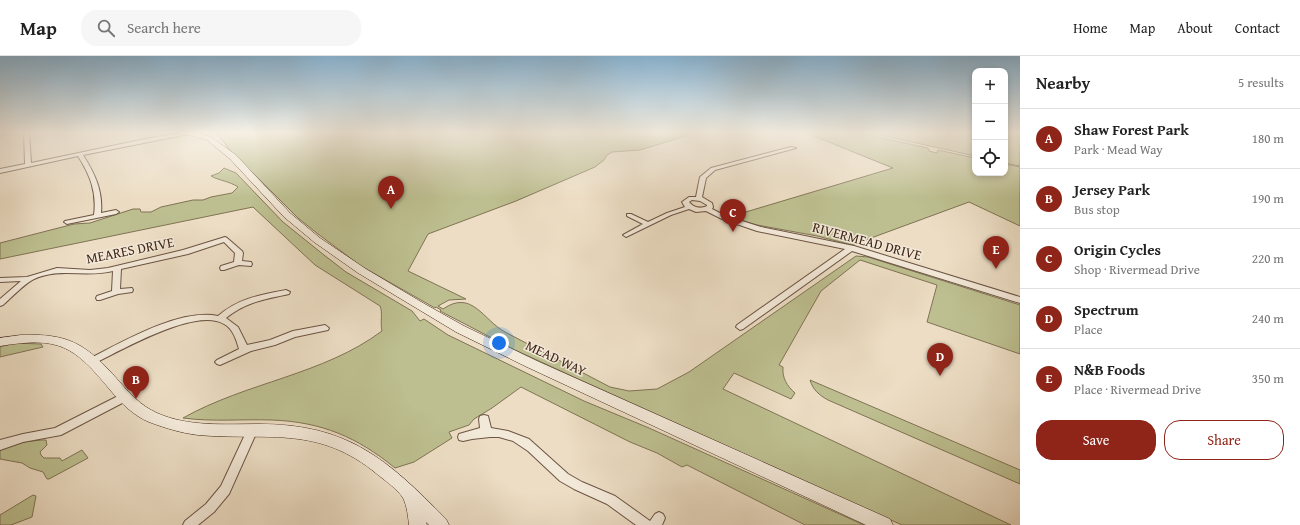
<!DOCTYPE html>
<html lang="en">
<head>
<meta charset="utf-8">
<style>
  :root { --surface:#fff; --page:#f6f6f6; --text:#222; --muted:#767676; --line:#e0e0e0; --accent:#8f2418 }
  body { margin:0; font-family:"Gentium Book Plus",serif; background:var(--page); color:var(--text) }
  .controls { position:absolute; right:12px; top:12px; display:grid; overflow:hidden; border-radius:8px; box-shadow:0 2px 6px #0003 }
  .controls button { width:36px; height:36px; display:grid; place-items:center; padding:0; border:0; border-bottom:1px solid var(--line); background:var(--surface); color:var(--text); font:20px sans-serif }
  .you { position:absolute; left:499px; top:287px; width:14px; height:14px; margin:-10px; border:3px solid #fff; border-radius:50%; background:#1a73e8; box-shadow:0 0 0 6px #1a73e833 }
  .badge { display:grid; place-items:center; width:26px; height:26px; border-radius:50%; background:var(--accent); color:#fff; font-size:13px; font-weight:700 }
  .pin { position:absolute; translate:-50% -33px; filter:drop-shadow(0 1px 2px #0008) }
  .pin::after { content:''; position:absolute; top:21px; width:14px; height:12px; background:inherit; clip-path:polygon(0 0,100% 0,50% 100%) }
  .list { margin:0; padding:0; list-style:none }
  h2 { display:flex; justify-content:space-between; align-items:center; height:52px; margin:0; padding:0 16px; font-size:17px }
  h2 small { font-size:13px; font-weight:400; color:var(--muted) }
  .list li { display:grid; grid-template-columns:26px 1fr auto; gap:12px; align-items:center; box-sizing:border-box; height:60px; padding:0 16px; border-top:1px solid var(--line) }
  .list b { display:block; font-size:15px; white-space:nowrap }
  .list p { margin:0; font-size:13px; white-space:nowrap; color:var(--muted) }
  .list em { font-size:13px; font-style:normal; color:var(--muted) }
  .actions { display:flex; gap:8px; padding:12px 16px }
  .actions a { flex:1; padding:9px 0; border:1px solid var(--accent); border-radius:16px; text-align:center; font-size:14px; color:var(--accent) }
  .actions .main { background:var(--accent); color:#fff }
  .icon { flex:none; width:22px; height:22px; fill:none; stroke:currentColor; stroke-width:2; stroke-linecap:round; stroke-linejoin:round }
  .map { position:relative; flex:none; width:1020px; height:469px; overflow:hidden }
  header { display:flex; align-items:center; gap:24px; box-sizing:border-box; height:56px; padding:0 20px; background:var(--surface); border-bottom:1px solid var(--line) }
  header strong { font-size:19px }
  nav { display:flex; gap:22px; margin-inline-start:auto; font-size:14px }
  .search { width:280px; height:36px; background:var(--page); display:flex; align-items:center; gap:10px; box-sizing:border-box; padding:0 14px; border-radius:16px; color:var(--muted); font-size:15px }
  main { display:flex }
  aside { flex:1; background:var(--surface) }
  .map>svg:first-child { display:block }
</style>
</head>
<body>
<header>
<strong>Map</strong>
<div class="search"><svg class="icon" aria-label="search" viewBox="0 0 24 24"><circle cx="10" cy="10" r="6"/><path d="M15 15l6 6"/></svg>Search here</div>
<nav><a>Home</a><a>Map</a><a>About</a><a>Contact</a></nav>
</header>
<main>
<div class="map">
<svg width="1020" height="469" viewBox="0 0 1020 469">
  <rect width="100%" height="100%" fill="#ecddc4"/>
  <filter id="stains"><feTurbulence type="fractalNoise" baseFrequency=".005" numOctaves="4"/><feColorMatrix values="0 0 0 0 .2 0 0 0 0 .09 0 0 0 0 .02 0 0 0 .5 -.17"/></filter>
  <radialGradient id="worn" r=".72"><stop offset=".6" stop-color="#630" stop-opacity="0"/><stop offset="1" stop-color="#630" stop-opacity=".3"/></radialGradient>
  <path fill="#bdbf90" stroke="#807354" d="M214,76H699L640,94L612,96L607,99L604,104L595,111L516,145L428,178L408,215L466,243L449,244L438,250L443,253C472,233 483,264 505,276L610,331L629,335L657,333L689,316L856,200L868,201L1020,249V298L927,266L937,229L860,204L821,235L779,309L783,311C782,322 787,330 795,337L791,343L734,317L723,333L1011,469H902L576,322L513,293L440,255L441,254L436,251L435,252L361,210L318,178L298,162L228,92L224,86Z
    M804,76H855L923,91L928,92L929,95L937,97L938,94L975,102V117H1005V108L1020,111V170L969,146L852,189L817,180L757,169L729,161L893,112Z
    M867,76H975V100Z
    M1005,76H1020V110L1005,107Z
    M224,112L236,117L283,166L324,199L346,216L412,255L420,265L424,263L448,279L584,345L649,372L864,469H805L687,409L682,411L657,397L630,386L521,331L492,352L474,363L469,369L449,376L452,382L414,406L395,412C357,381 322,366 272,364C242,363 213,366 183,362C247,326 323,319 382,275C380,267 383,256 380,250L315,209L253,151L0,203V187L74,168L90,167L133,153H140L141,156H151L161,151L193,144H203L211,141L232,137L238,131C229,125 220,125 211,120L219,117Z
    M15,287L41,288L43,291L0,301V291Z
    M810,324L1020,414V428L828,344C819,339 813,334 810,324Z
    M42,384H46L47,389L40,396L41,399L44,402H60L62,405L82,394L88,402L49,423H47L43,416L30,412L22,407L0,403V393L22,386Z
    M33,439L36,440L32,461L11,469H0V459Z"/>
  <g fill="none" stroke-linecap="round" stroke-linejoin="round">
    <g stroke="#6c5444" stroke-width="2">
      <path id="street" d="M0,76H12L0,80Z
        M24,76H29L31,107L150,82L186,76L189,78L83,99C95,118 103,135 101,157L116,154L119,156L116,158L67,168L64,166L65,165L94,159C97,136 90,119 78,100L0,117V113L25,108Z
        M791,91L796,92L715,114L706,122L702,141L712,147L713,151L712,153L726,160L761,171L854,190L1020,241V247L852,195L743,273L740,274L736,271L737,269L845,193L757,175L722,163L706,155L696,156L689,153L671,159L628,180L626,181L623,179L643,168L627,160V158H631L648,166L667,157L685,151L682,146L689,141H696L700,121L711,112ZM692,144L700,145L707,149V150C700,153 694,152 689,146Z
        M225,181L227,182L242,195L243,197L242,205L251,206L252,208L251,210L239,209L224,214H221L220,212L221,210L234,206L235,197L224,186L188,198L121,213L120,233L132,232L133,234L132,236L118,238L100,244H97L96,242L97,240L112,235L113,215C85,222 60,211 34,223C24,228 12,241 3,249L0,250V243L21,225L0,226V222L27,221L57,212L90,214L108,212L183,194Z
        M286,234L290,236L289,238C266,243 245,246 226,262L238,271L247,289L270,284L293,275L325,269L329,272L328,274L295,281L275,289L251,295L220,309L217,308L215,306L217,304L239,293C236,283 233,273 224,268C196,251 122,294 95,307H89L87,305L89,303C122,286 180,252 218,260C239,242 260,239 286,234Z
        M124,337L128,338L129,341L128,344L61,379L23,386L0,394V384L23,378L55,372Z
        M484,359L488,360L491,372L508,375L529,383L568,418L582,426L615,440L650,465L655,458L659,456L663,458L665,462L662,469H636L607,448L574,433L560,425L528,395L513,385L499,381H490L472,383L463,385L459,384L458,381L459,378L480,372L479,363L480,360Z
        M253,369L257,370L258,373L229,438L214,456L198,469H183L185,465L206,448L221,430L249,370Z"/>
    </g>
    <g stroke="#422719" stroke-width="1">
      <path id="secondary" d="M176,76H200V78L211,81L236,99L290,157L320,182L366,213L423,247L464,270L537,305L890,463L893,469H866L527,311L456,276L358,217L314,186L284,161L230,103L207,84Z
        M21,279C70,277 87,289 118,324C129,337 141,350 157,357C188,371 225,368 259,368C348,368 387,403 446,463L449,469H429L426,466L427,469H409C408,461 407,450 403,442C398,433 380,421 372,414C314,369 264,385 198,379C181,377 165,372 149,366C134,360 121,347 111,335C74,290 60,280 0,290V282Z"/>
    </g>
    <use href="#street" fill="#f3e9d9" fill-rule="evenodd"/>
    <use href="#secondary" fill="#f3e9d9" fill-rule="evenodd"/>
  </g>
  <linearGradient id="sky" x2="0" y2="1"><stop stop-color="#89b6d6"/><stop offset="0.54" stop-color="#f6f0e4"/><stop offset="1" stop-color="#f6f0e4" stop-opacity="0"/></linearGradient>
  <rect width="1020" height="142" fill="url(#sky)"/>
  <g text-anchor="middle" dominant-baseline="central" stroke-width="3" stroke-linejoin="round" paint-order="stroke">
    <g font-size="14" fill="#422719" stroke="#f3e9d9">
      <text transform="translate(867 185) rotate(15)">RIVERMEAD DRIVE</text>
      <text transform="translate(130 194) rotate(-11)">MEARES DRIVE</text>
      <text transform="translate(556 302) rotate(25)">MEAD WAY</text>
    </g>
  </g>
  <rect width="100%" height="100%" filter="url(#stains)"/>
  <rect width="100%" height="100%" fill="url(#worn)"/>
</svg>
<div class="controls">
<button>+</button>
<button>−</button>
<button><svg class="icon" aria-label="locate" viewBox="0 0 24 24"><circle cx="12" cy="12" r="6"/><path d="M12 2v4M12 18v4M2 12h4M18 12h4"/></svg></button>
</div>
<div class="you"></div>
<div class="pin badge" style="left:391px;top:153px">A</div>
<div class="pin badge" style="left:136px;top:343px">B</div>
<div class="pin badge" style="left:733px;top:176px">C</div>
<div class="pin badge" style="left:940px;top:320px">D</div>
<div class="pin badge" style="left:996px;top:213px">E</div>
</div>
<aside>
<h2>Nearby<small>5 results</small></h2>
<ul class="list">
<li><span class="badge">A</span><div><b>Shaw Forest Park</b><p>Park · Mead Way</p></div><em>180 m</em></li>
<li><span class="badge">B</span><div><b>Jersey Park</b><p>Bus stop</p></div><em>190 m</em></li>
<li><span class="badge">C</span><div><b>Origin Cycles</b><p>Shop · Rivermead Drive</p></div><em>220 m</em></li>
<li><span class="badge">D</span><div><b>Spectrum</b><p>Place</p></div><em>240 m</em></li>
<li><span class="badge">E</span><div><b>N&amp;B Foods</b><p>Place · Rivermead Drive</p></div><em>350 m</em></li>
</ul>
<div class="actions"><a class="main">Save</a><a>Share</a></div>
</aside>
</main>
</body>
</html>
